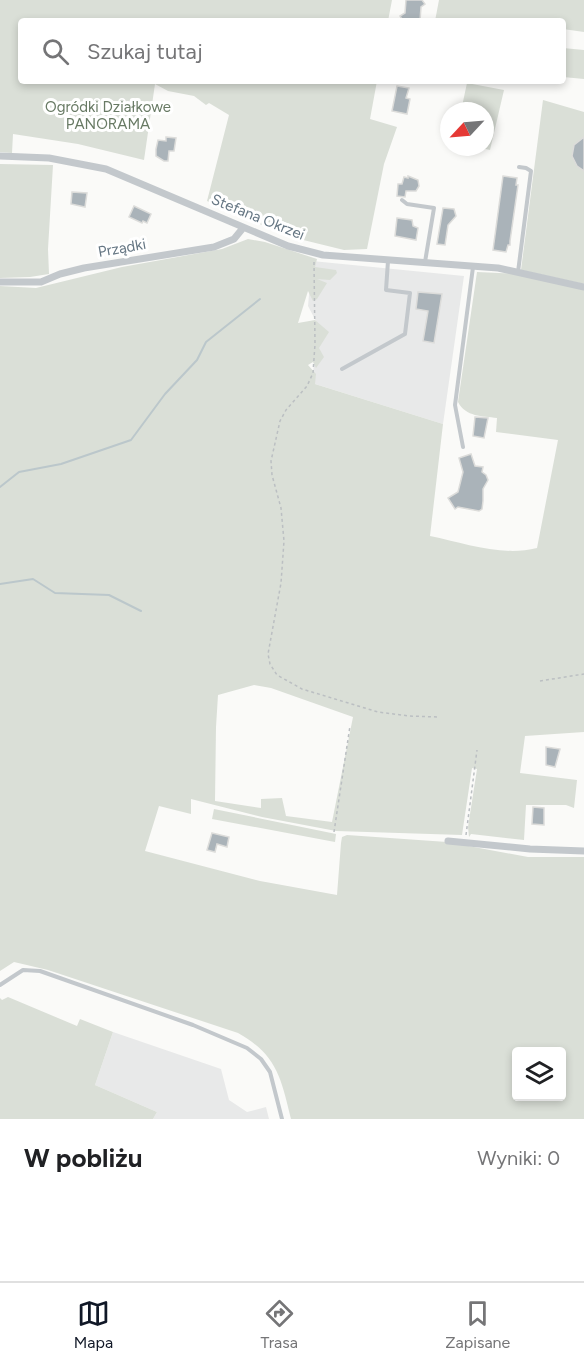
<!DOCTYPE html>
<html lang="pl">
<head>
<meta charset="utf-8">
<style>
  :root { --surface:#fff; --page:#f6f6f6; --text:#202124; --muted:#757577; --line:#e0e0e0; --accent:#111827 }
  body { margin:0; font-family:Figtree,sans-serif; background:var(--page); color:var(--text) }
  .controls { position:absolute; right:18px; bottom:18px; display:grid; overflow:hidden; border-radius:6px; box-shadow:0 3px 9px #0003 }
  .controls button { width:54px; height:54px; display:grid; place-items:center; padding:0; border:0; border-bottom:2px solid var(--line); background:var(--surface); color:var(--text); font:30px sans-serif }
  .compass { position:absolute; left:440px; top:102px; width:54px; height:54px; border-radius:50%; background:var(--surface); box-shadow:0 3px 9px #0003; rotate:244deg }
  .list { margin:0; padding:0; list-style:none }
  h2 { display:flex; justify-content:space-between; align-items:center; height:78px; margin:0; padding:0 24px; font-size:26px }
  h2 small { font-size:20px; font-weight:400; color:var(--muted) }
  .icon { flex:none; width:33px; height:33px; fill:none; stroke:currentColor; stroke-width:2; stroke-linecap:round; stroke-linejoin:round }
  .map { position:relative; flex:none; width:584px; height:1119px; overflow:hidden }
  .search { position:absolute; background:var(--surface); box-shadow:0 3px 9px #0003; left:18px; right:18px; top:18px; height:66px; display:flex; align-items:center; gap:15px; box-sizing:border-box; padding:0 21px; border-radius:6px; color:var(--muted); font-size:22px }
  .sheet { height:162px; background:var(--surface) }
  nav { display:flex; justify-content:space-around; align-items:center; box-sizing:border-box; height:84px; border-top:2px solid var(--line); background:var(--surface); font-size:16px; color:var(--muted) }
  nav a { display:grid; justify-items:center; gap:3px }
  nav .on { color:var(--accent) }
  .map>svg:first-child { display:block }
</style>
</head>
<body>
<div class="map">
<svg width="584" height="1119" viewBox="0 0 584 1119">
  <rect width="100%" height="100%" fill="#fafaf8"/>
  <path fill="#e8e9e9" d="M312,261L464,276L443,424L312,383L318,325L308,306Z
    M113,1032L221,1069L229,1100L247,1112L266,1107L269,1119H153L157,1112L95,1085Z"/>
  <path fill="#dadfd7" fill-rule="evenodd" d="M0,0H392L388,21H21V81H377L370,119L397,127L384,164L367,249L344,250L287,236L207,201L229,115L209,103L206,105L194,96L168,91L155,84L144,160L78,144L13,134L12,153L0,152Z
    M439,0H584V32L563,29V21H435Z
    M563,48L584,50V79L563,77Z
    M467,83L504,90L490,150L477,147H485V111H461Z
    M543,100L584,112V284L521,270Z
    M0,164L53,165L48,249L49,274L30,277L0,278Z
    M248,239L265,242L317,259L315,267L336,270L337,273L330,280L317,279L327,283L317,299L313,301L308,291L298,323L315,320L329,332L319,348L324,357L316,368L313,362L308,365L316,374L315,384L443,424L430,536C464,543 502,557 537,548L558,440L496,432L497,418C482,416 466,417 458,402L477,272L525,274L584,287V732L525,736L520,773L577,780L574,808L566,805H526L524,840L471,834L469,837L468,827L477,769L472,768L462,835L336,831L262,817L191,799V814L159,806L145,851L260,881L337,895L341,843L342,837L347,835L447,842L528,857H584V1119H291C281,1078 277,1055 238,1033L48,970L14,962L0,971V286L36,288L122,267L222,249ZM254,685L271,688L353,717L332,822L286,816L282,798L261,799V808L215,801L216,727L218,695ZM516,1052H562V1096H516Z
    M214,809L336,834L335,842L212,819Z
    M8,997L77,1026L80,1019L113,1032L95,1085L157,1112L153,1119H0V998L2,1000Z"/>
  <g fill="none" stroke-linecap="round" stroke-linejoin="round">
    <path stroke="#bbc7cb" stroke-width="2" d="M0,487L19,472L61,464L131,440L165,394L197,360L206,342L260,299
      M0,584L33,579L55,593L109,595L141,611"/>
  </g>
  <path fill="#aab3b9" stroke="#dcdcda" stroke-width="1.5" d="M406,0H422L425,4L421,7L420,21H403L400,16L405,13Z
    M397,86L409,88L406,98L410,99L407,114L392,111Z
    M166,137L176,138L174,151H169L168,161H164L156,156V149L158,140L166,141Z
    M584,137V171L577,166L572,156L574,145Z
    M408,176L418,180L419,186L416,191H406L405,197L397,196L398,184H402L404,177L408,178Z
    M503,176L517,178L516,185H518L510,241V245H508L506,252L493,250Z
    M72,192L87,193L85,207L71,204Z
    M134,206L151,214L147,223L143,221L142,223L129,217Z
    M443,208L454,209L456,216L448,225L445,245L437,244Z
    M397,218L412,220L413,226L418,228L416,240L395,236Z
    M418,292L442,294L434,343L423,341L428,311L416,309Z
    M475,417L488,418L484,438L473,436Z
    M471,454L475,466L483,467L482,472L486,475L488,480L483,489V501L482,509L479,511L458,507L455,509L448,498L458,492L463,472L459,458Z
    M546,747L560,749L555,767L546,765Z
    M533,807L544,808V825L532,824Z
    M212,833L229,837L227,847L217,844L215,852L207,850Z"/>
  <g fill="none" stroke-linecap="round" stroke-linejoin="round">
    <path stroke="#bbbfc2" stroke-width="1.5" stroke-dasharray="3 3" stroke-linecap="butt" d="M314,262L315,344L313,373L307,386L286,410L280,421L271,461L272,475L281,508L284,541L281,583L268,654L270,664L277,675L302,689L378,712L409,716L439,717
      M540,681L584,674
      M334,832L350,726
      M466,835L477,750"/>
    <path stroke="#c3c8cc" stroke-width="4" d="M402,200L407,204L434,208L425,262
      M518,272L531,171L526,168L519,167
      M342,369L405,334L410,293L386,290L388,261
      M463,447L455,405L473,267
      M0,985L23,970L40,971L193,1025L247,1048L261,1059L270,1072L282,1119"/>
    <path stroke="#c3c8cc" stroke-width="7" d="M0,156L49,158L106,169L288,246L323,255L498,268L584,287
      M0,282H41L60,274L84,268L214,247L234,239L243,228
      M448,841L530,849L584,851"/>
  </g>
  <g text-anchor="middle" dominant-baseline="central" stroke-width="6" stroke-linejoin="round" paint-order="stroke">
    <g font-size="15" fill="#687a64" stroke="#fff">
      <text x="108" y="107">Ogródki Działkowe<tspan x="108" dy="17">PANORAMA</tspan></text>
    </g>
    <g font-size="15" fill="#657683" stroke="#fff">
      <text transform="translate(258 217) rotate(22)">Stefana Okrzei</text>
      <text transform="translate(122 248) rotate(-10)">Prządki</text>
    </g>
  </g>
</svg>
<div class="controls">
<button><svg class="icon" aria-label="layers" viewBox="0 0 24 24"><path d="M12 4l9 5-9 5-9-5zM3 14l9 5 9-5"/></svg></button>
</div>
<svg class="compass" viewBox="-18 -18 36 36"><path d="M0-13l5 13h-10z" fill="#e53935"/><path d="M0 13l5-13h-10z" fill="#757577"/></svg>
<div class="search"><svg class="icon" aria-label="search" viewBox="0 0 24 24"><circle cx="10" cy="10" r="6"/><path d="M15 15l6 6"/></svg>Szukaj tutaj</div>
</div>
<section class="sheet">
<h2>W pobliżu<small>Wyniki: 0</small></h2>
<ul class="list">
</ul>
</section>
<nav>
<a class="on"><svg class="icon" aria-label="map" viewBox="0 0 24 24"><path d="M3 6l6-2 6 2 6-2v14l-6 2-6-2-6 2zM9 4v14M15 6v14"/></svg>Mapa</a>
<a><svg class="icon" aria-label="directions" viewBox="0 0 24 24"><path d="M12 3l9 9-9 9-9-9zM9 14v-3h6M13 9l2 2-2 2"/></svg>Trasa</a>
<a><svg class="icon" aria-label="saved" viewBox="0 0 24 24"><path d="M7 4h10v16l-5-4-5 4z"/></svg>Zapisane</a>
</nav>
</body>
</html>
